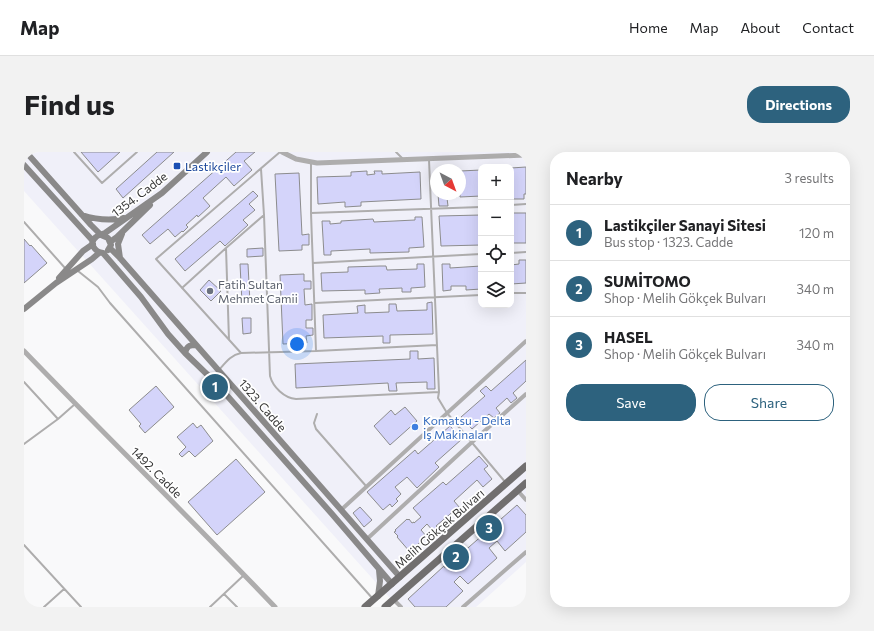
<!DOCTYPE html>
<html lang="en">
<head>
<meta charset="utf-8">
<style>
  :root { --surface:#fff; --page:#f2f2f2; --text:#202124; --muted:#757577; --line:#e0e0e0; --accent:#2d627e }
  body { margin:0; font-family:Commissioner,sans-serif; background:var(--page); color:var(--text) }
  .controls { position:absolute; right:12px; top:12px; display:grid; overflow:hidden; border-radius:8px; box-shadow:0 4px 16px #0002 }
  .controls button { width:36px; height:36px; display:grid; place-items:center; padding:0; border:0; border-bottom:1px solid var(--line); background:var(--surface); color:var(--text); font:20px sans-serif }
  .compass { position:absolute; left:406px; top:12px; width:36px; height:36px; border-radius:50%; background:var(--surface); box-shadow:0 4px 16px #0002; rotate:139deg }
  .you { position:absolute; left:273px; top:192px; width:14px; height:14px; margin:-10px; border:3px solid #fff; border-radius:50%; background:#1a73e8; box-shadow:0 0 0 6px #1a73e833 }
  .badge { display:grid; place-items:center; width:26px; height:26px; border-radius:50%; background:var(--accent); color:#fff; font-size:13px; font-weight:700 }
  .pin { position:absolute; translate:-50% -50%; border:2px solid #fff; box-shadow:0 1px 4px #0006 }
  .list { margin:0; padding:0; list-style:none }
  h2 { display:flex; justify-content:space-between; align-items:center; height:52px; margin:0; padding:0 16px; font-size:17px }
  h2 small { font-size:13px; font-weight:400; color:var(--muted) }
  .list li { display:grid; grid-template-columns:26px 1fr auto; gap:12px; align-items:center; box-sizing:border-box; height:56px; padding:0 16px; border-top:1px solid var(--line) }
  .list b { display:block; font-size:15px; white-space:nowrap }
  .list p { margin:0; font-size:13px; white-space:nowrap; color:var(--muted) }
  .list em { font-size:13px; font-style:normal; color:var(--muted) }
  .actions { display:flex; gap:8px; padding:12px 16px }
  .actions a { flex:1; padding:9px 0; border:1px solid var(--accent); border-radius:16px; text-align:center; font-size:14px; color:var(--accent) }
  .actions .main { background:var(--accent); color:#fff }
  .icon { flex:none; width:22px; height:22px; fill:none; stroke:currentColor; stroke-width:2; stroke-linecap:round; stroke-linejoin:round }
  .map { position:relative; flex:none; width:502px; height:455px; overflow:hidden; border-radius:16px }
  header { display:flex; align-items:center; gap:24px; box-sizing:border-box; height:56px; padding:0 20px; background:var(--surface); border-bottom:1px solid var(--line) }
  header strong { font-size:19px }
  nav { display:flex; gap:22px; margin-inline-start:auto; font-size:14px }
  .intro { display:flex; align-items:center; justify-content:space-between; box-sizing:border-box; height:96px; padding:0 24px }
  h1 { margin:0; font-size:28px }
  .button { padding:10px 18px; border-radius:16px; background:var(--accent); color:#fff; font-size:14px; font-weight:700 }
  main { display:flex; gap:24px; padding:0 24px }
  aside { flex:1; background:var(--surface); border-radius:16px; box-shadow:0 4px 16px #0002 }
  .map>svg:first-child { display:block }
</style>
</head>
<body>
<header>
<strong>Map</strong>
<nav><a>Home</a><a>Map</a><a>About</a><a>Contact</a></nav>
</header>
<div class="intro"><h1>Find us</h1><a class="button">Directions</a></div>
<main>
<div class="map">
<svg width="502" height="455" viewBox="0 0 502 455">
  <rect width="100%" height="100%" fill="#f9f9fa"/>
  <path fill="#f0f0f9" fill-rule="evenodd" d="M0,0H502V410L452,455H374L0,39ZM457,15H487V153H457ZM412,18H436V42H412Z"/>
  <path fill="#d4d4fa" stroke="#8c8c8d" d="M57,0H96L74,20Z
    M133,0H150L99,46L92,37Z
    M212,0H231L220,9L228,18L210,34L202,25L179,46L186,54L174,65L173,63L162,73L164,75L159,80L158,79L151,85L144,77L126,92L118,83Z
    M502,15V42H500V47H487V16Z
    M457,18V44L436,45V19Z
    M343,19V23L351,22L350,19H358V22L396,20L397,47L337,50V54L321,55V50L294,52L293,25L327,24V20Z
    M275,21L278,83L285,82V93H278V98L255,99L251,22Z
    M229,39L234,44L225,52L231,58L219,68L224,73L201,94L196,89L161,119L151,107Z
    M414,42H432L433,45L423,46L424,54H415Z
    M487,61H502V91H487Z
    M457,63V93L417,94L415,64Z
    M391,65H398L400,95L385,96V100L346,101V97L307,99V103H300L298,69H306V72L317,71V69L349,67L350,70L391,68Z
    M0,87L6,94L7,93L23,111L0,131Z
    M239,96V104L223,105V97Z
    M495,108H502V131L487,132V113L495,112Z
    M216,112H224L226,151H218Z
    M393,112H400L401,135L387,136V140H378V136L355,137L356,141L341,142V138L298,139L297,121L324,120V115L356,114H362L363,118L393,117Z
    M418,112H426V116L457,114V137L442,138V134H427V138L419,139Z
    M280,122V129H287V137H280L281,153L288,152V168H282V176H289V183L282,184L283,191L259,192L256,123Z
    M185,128L197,139L187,149L176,138Z
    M408,150L409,182L366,183V191H359V184L300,186L299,163L334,161L333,154L341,153V161L365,160V152H372L373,159L403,158V151Z
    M218,166H227V181L219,182Z
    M386,199H394V207L410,206L411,237H403V230L372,231L373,239H365L364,231L272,236L271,212L386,207Z
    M502,208V229L489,241L493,246L487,251L483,246L472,256L476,261L470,266L465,262L448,277L437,265L461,244L456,239L462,234L467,239Z
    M132,234L150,255L121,281L115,274L117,272L105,258Z
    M381,255L393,269L366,293L350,274L367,258L371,263Z
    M169,271L173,276L177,273L189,289L171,305L165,299L158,305L155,302L162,295L153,285Z
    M426,274L438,287L411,311L415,315L393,336L383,325L371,335L377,342L372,347L374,349L368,355L366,352L359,358L343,340L391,298L394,302Z
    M455,304L464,314L460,317L468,327L459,335L453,328L430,349L436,356L432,359L431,358L412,374L413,375L409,379L403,372L397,378L403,385L389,396L390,397L386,400L373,385L374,384L370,380L372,379L371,378L383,367L384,368L385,367L388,371L390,370V371L397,365L389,356L419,330L422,333Z
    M212,307L241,340L193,383L164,350Z
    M493,353L502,363V380L481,399L473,389L465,396L473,406L444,432L436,424L430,430L439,439L422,455H391L384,447L420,414L421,416Z
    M336,355L348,368L340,375L329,361Z"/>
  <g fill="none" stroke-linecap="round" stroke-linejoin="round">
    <path stroke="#aeadad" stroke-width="2" d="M50,0L78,31L113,0
      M372,0L378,6
      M405,8L415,240L414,246L423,261L482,331
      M287,10V61L292,199
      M237,17L240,63L246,224C249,235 260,246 272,247L415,240
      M487,53L502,52
      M287,61L457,55
      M0,70L41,116
      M202,96L205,188
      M487,101L502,100
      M289,111L457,102
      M54,119L74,135L86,151L349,447
      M158,136L202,96L240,63
      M487,141H502
      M291,151L457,143
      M217,201L132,107L256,0
      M195,218C202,210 207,203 217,201L292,199L413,193
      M0,230L34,267
      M293,262L290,271L292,277L342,334
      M0,292L34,267L51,252
      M0,393L57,455
      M200,442L213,455
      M20,455L40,437
      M186,455L220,423"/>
    <path stroke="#aeadad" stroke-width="4" d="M494,339L502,348
      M317,358L502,189
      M343,387L447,291L502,242
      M370,448L377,455
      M439,455L502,400"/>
    <path stroke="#aeadad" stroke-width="5" d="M258,0L272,7L293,11L502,3
      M0,199C83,285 168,368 251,455"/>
    <path stroke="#8a8989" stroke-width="6" d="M2,0L67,73L77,83L84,86L87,93L84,98
      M183,0L138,41L81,81C78,82 74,83 72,85C64,91 71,100 79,101L117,145L144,182L161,201L191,230L308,362L368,432
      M0,13L69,89
      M58,63C73,68 85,69 100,66
      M86,90L93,85L126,53
      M86,96L96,106L376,425
      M96,106L94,92L98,82
      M35,126L59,99L69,92
      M0,157L32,131L68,107L75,101
      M161,201C163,194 165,193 172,193
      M354,444L356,429L355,418"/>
    <path stroke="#716f6f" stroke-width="7" d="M341,455L502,314
      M361,455L502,331"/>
  </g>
  <rect fill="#1a4fb4" stroke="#fff" stroke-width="1.5" x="149" y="10" width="8" height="8" rx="2"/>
  <circle fill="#6b7280" stroke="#fff" stroke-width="1.5" cx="186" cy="139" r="4"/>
  <circle fill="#3f7fe0" stroke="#fff" stroke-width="1.5" cx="391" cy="275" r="4"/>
  <g text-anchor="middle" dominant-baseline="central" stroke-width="3.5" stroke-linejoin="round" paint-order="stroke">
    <g font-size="12" fill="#164399" stroke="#fff" text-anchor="start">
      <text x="161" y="14">Lastikçiler</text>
    </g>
    <g font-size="12" fill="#353535" stroke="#fff">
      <text transform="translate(115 42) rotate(-37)">1354. Cadde</text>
      <text transform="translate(239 253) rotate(49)">1323. Cadde</text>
      <text transform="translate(133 320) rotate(45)">1492. Cadde</text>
      <text transform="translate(415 376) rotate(-41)">Melih Gökçek Bulvarı</text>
    </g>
    <g font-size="12" fill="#5b616d" stroke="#fff" text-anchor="start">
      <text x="194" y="132">Fatih Sultan<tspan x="194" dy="14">Mehmet Camii</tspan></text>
    </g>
    <g font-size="12" fill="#366cbe" stroke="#fff" text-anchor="start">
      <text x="399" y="268">Komatsu - Delta<tspan x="399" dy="14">İş Makinaları</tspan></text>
    </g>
  </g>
</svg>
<div class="controls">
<button>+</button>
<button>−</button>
<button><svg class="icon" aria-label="locate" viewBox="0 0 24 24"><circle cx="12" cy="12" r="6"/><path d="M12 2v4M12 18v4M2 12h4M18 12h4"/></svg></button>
<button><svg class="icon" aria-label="layers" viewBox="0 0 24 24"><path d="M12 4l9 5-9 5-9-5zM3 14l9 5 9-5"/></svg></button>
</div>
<svg class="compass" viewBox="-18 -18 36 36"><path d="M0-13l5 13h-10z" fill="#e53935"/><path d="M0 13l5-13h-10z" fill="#757577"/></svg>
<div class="you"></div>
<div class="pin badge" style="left:191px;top:235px">1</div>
<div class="pin badge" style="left:432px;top:405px">2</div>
<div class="pin badge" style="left:465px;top:376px">3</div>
</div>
<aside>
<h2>Nearby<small>3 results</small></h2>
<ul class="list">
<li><span class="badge">1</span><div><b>Lastikçiler Sanayi Sitesi</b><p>Bus stop · 1323. Cadde</p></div><em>120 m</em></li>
<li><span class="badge">2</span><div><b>SUMİTOMO</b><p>Shop · Melih Gökçek Bulvarı</p></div><em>340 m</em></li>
<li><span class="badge">3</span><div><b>HASEL</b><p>Shop · Melih Gökçek Bulvarı</p></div><em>340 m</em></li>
</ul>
<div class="actions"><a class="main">Save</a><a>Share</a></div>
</aside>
</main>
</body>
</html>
